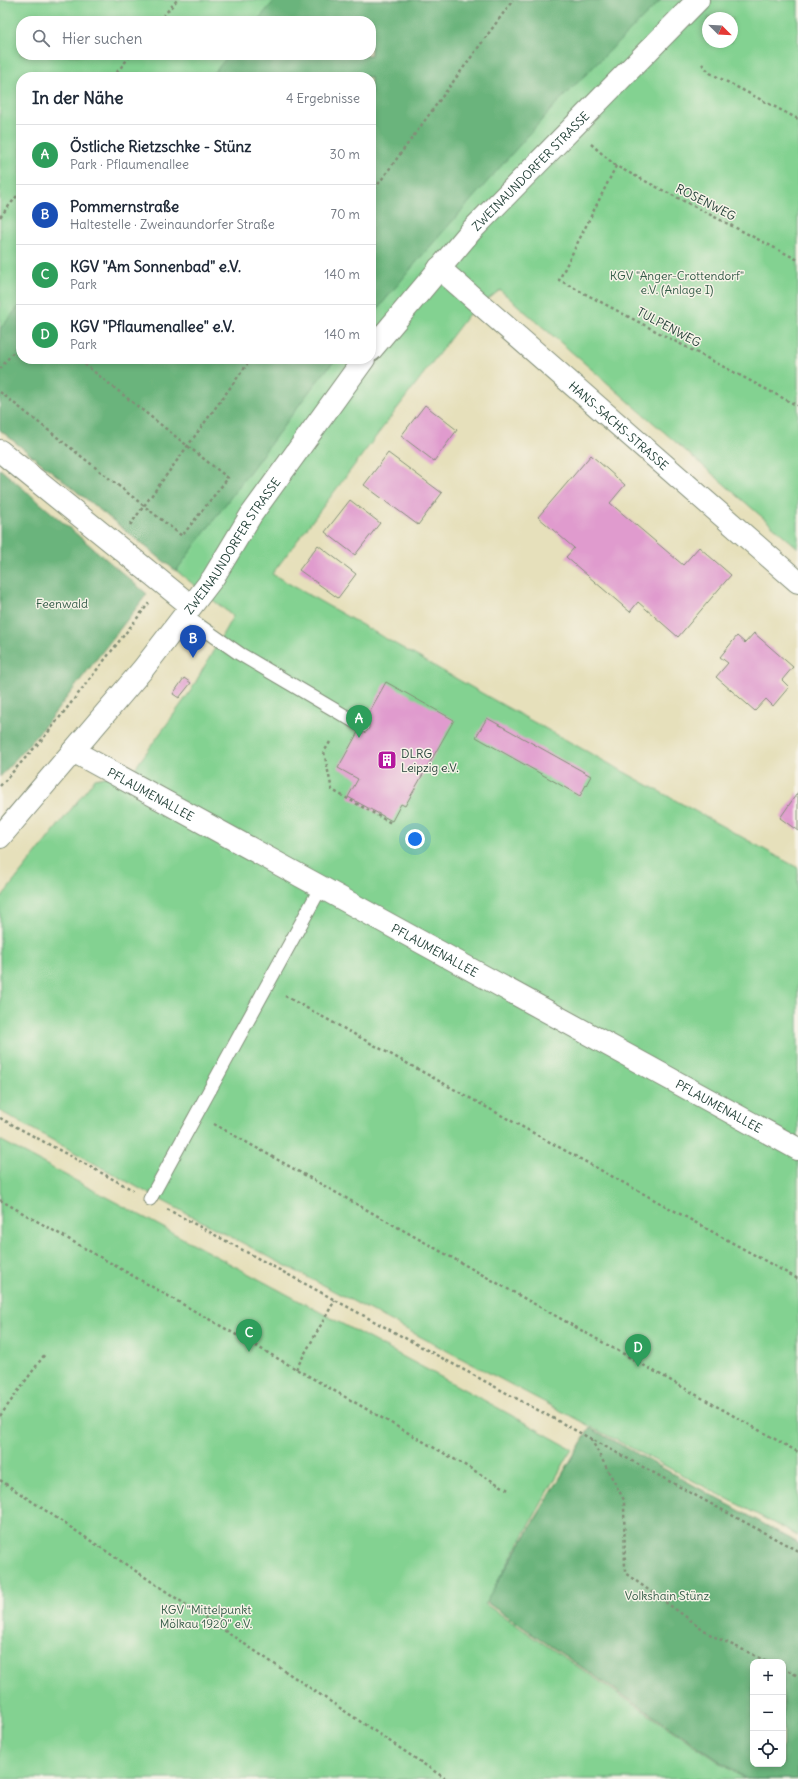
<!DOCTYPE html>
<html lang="de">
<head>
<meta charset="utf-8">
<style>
  :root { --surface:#fff; --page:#f2f2f3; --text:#1f2937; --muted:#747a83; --line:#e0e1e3; --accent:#7c3aed }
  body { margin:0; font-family:Delius,sans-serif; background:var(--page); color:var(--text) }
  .controls { position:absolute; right:12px; bottom:12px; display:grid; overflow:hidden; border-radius:8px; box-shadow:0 2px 6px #0003 }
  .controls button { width:36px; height:36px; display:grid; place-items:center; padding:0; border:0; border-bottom:1px solid var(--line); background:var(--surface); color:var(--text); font:20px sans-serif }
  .compass { position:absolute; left:702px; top:12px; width:36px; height:36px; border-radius:50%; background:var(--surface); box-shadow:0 2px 6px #0003; rotate:114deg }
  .you { position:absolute; left:415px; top:839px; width:14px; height:14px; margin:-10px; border:3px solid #fff; border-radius:50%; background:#1a73e8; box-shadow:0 0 0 6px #1a73e833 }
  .badge { display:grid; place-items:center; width:26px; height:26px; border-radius:50%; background:var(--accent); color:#fff; font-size:13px; font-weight:700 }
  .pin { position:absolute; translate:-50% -33px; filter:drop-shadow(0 1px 2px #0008) }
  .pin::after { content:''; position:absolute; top:21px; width:14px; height:12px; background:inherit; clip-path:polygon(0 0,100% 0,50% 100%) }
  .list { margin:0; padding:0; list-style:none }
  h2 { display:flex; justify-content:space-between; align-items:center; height:52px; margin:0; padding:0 16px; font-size:17px }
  h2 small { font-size:13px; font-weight:400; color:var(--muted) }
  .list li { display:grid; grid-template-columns:26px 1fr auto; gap:12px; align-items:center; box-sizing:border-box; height:60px; padding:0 16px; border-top:1px solid var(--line) }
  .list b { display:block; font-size:15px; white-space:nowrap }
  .list p { margin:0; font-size:13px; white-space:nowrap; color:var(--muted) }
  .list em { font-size:13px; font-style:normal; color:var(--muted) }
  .icon { flex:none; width:22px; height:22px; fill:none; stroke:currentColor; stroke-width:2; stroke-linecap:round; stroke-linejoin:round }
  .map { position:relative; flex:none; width:798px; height:1779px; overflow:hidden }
  .search { position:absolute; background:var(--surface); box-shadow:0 2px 6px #0003; left:16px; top:16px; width:360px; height:44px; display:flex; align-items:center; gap:10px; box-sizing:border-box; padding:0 14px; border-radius:16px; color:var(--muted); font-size:15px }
  .panel { position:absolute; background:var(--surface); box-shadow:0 2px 6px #0003; left:16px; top:72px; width:360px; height:292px; border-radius:16px }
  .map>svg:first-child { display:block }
</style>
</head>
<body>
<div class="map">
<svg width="798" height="1779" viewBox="0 0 798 1779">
  <rect width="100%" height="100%" fill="#f7f3e8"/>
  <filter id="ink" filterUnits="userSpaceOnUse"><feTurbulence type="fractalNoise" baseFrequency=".025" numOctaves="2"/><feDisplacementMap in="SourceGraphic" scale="8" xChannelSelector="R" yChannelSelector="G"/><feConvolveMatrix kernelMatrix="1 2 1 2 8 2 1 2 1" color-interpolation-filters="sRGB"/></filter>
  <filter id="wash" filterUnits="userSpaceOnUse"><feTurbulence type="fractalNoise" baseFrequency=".012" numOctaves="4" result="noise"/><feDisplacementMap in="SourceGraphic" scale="16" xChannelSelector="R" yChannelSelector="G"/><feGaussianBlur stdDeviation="0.9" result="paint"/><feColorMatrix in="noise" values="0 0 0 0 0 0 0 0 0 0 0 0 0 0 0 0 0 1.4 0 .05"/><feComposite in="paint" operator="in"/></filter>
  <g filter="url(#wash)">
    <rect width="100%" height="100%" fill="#e6e0bb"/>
    <path fill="#83d291" stroke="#518862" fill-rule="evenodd" d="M0,0H798V548L500,290L468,315L272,574L501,704L798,868V1536L146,1192L0,1111V899L95,779L133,771L190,692L233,616L0,430ZM708,18H732V42H708ZM21,21H371V55H21ZM21,77H371V359H21Z
      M0,1140L491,1404L572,1449L495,1586L590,1428L798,1543V1779H746L486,1602L485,1604L744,1779H0ZM753,1662H783V1764H753Z"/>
    <path fill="#6ab47b" stroke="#447858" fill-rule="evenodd" d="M275,0H661L555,105L419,259L371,317V77H210L229,55H371V21H257Z
      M21,304V359H336L314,385L176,571L0,430V329Z
      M0,469L147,594L47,723L0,777Z
      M590,1428L798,1543V1779H746L486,1602ZM753,1662H783V1764H753Z"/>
    <g id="blocks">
      <path fill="#e09bce" d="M425,405L457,430L434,461L401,436Z
        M388,453L442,493L418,525L364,485Z
        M591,455L625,485L610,503L683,565L699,547L731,575L678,637L638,602L630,612L566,557L574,548L538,517Z
        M350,500L380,523L355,555L325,532Z
        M318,545L356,574L338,598L299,570Z
        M754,633L793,667L782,680L789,687L773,706L766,699L755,711L716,677L728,663L720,657L737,636L745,643Z
        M184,678L191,683L179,698L173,694Z
        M386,682L454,720L405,806L401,804L392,821L348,797L358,779L338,768Z
        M487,718L591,776L580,796L476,737Z
        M798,792V831L780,818Z"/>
    </g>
  </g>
  <g filter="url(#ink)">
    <use href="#blocks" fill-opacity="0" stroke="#828e78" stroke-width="1"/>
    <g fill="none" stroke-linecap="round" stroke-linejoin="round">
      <g stroke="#828e78" stroke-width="15">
        <path id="service" d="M184,615L240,654L362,726
          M150,1199L321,887"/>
      </g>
      <g stroke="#828e78" stroke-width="24">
        <g id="minor">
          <path id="s1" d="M439,268L798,582"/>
          <path d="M0,451L191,606"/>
          <path id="s2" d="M73,751L798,1149"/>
        </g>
      </g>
      <g stroke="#828e78" stroke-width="24">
        <g id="tertiary">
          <path id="s3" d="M371,350L471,231L698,0"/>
          <path id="s4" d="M0,837L143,669L213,578L251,515L364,359"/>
        </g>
      </g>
      <path stroke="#828e78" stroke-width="2.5" stroke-dasharray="3 3" stroke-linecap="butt" d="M159,21L177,0
        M702,64L710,73L798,119
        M113,77L131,55
        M591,144L616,166L798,260
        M616,166L559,280L798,406
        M371,194L513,0
        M0,217L21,191
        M0,369L21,342
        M0,392L182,536L228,478L78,359
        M130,525L251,359
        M330,742L324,752L332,790L391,823
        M0,786L46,735L149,603
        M285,996L798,1279
        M0,1118L133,1190
        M214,1124L798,1452
        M0,1200L510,1491
        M167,1209L798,1551
        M296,1369L335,1300
        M0,1416L45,1354
        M591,1439L624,1500L625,1573L711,1635L769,1662
        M0,1480L446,1779
        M783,1668L798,1676"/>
      <use href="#service" stroke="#fff" stroke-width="13"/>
      <use href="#minor" stroke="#fff" stroke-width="22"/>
      <use href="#tertiary" stroke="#fff" stroke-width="22"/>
    </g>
  </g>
  <defs>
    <g id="building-square" transform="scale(1)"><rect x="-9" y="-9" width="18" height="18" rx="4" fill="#b5179e" stroke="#f7f3e8"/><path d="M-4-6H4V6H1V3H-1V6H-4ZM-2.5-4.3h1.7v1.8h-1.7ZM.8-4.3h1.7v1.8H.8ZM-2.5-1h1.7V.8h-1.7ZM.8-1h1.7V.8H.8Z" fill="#fff"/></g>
  </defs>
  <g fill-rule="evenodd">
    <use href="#building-square" x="387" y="760"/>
  </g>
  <g text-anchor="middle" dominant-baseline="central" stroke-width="3" stroke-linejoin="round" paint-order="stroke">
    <g font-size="12" fill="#1f3d34" stroke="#f7f3e8">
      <text stroke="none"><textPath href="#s3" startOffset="240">ZWEINAUNDORFER STRASSE</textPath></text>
      <text transform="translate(706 202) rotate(27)">ROSENWEG</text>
      <text transform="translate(669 327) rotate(28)">TULPENWEG</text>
      <text stroke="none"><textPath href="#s1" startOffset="239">HANS-SACHS-STRASSE</textPath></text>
      <text stroke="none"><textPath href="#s4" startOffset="373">ZWEINAUNDORFER STRASSE</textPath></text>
      <text stroke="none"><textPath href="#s2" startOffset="89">PFLAUMENALLEE</textPath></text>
      <text stroke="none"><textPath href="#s2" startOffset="413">PFLAUMENALLEE</textPath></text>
      <text stroke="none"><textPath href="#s2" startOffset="737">PFLAUMENALLEE</textPath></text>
    </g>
    <g font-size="12" fill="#335b47" stroke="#f7f3e8">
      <text x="677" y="275">KGV "Anger-Crottendorf"<tspan x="677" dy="14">e.V. (Anlage I)</tspan></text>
      <text x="62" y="603">Feenwald</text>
      <text x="667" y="1595">Volkshain Stünz</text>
      <text x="206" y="1609">KGV "Mittelpunkt<tspan x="206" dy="14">Mölkau 1920" e.V.</tspan></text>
    </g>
    <g font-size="12" fill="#1f3d34" stroke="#f7f3e8" text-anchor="start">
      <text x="401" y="753">DLRG<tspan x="401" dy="14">Leipzig e.V.</tspan></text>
    </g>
  </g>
</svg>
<div class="controls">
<button>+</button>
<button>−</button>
<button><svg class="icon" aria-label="locate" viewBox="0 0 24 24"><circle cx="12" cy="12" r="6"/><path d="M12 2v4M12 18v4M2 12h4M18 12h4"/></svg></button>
</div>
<svg class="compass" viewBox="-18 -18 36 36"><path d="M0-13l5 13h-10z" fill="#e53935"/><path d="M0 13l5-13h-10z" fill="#747a83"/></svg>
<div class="you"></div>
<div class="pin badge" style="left:359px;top:738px;background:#2e9e5b">A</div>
<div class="pin badge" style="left:193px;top:658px;background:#1a4fb4">B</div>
<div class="pin badge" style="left:249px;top:1352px;background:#2e9e5b">C</div>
<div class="pin badge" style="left:638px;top:1367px;background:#2e9e5b">D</div>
<div class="search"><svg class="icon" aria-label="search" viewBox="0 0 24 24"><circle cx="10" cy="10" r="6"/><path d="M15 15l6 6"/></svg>Hier suchen</div>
<section class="panel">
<h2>In der Nähe<small>4 Ergebnisse</small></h2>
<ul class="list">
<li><span class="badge" style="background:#2e9e5b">A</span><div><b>Östliche Rietzschke - Stünz</b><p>Park · Pflaumenallee</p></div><em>30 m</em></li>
<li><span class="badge" style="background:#1a4fb4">B</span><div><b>Pommernstraße</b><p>Haltestelle · Zweinaundorfer Straße</p></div><em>70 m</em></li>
<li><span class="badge" style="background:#2e9e5b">C</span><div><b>KGV &quot;Am Sonnenbad&quot; e.V.</b><p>Park</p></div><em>140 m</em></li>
<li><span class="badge" style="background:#2e9e5b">D</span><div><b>KGV &quot;Pflaumenallee&quot; e.V.</b><p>Park</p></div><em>140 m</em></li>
</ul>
</section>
</div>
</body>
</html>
